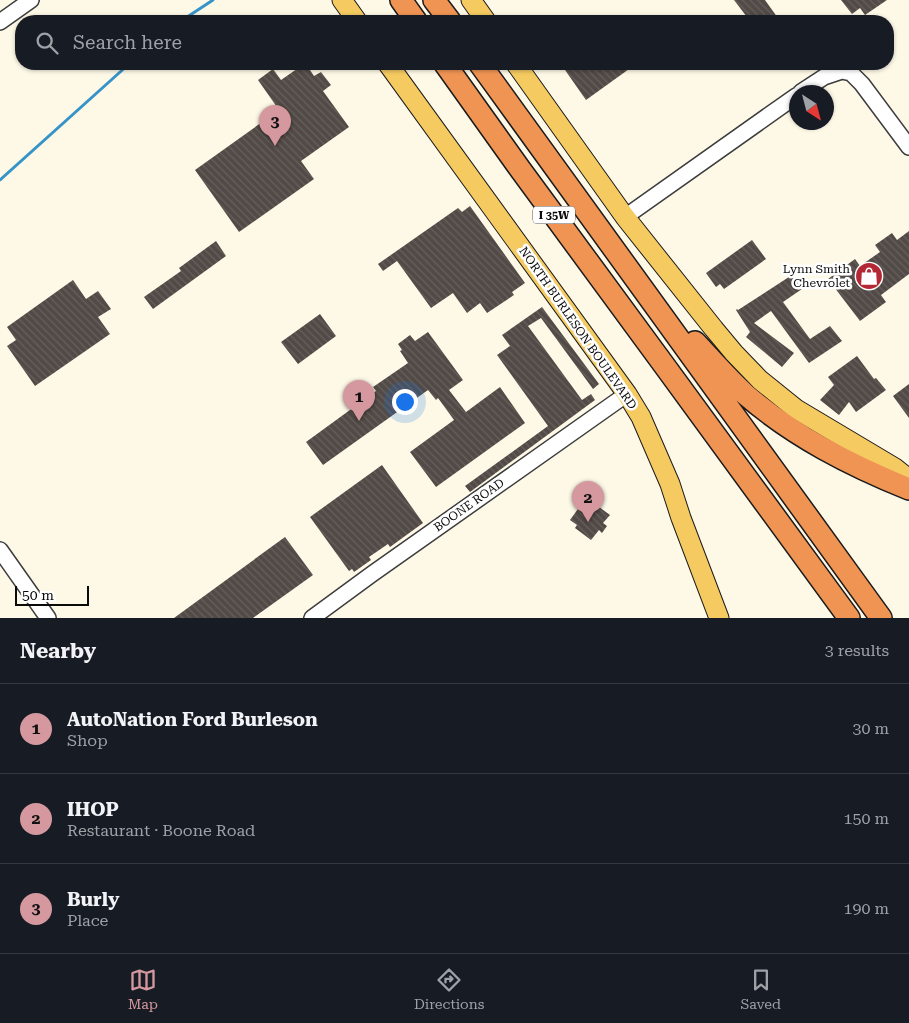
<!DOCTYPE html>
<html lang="en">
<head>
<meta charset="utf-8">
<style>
  :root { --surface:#171b24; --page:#242831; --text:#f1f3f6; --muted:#9ea1a6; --line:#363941; --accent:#d5989f }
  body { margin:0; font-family:"Roboto Serif",serif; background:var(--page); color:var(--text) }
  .compass { position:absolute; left:789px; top:85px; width:45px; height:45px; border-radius:50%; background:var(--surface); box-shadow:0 1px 4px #0004; rotate:144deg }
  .scale { position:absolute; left:15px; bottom:12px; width:74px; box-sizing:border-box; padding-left:5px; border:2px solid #0a0a0a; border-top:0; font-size:14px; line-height:18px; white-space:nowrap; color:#0a0a0a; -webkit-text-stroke:4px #fff; paint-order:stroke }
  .you { position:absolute; left:404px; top:401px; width:18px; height:18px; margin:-12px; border:4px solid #fff; border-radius:50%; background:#1a73e8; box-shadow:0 0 0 8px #1a73e833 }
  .badge { display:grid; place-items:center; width:32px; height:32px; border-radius:50%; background:var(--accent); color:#111; font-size:16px; font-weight:700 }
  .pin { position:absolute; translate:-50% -41px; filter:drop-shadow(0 1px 2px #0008) }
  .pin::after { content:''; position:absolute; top:26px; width:18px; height:15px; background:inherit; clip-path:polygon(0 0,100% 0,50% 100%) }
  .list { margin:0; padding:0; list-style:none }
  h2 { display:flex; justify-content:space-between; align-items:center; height:65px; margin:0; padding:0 20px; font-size:21px }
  h2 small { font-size:16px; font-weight:400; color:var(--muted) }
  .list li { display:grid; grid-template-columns:32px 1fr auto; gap:15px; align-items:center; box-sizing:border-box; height:90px; padding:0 20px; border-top:1px solid var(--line) }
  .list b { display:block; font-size:19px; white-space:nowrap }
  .list p { margin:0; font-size:16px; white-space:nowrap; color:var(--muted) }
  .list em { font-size:16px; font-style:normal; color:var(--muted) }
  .icon { flex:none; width:28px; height:28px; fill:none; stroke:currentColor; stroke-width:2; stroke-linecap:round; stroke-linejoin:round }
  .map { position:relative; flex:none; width:909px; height:618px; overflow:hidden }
  .search { position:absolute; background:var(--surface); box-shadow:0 1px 4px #0004; left:15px; right:15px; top:15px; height:55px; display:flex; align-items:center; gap:12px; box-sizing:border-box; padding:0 18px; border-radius:20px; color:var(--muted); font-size:19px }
  .sheet { height:335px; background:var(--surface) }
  nav { display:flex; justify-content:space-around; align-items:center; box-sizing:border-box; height:70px; border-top:1px solid var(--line); background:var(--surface); font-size:14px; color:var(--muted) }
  nav a { display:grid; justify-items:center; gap:2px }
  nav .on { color:var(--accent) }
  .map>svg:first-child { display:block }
</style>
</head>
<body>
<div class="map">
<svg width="909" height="618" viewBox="0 0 909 618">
  <defs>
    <pattern id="building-back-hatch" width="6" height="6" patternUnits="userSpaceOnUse" patternTransform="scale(1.25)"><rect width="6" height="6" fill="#524a46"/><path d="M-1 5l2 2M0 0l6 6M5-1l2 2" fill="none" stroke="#66605c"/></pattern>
  </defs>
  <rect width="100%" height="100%" fill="#fef9e7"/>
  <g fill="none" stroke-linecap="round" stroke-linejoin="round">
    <path stroke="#3794c8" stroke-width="3" d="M181,21L213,0
      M0,180L129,64"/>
  </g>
  <path fill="url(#building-back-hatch)" d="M734,0H765L780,21H750Z
    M841,0H887L865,15L860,8L852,14Z
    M304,64H306L314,76L321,72L331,85L323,91L349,127L301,161L314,179L239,232L195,170L279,110L258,80L273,69L281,80Z
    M573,64H636L586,100L565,70Z
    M470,206L525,283L512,292L514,295L487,313L480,303L467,313L453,293L431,308L397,261L383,271L378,264L458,208L462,212Z
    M909,231V274L881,295L886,302L860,321L828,279L855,259L860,266L880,252L875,245L892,233L897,240Z
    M752,240L766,259L724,289L720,284L716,287L706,273Z
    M216,241L226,256L153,309L144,297L181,271L179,268Z
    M792,275L802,289L783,302L810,339L830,326L842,341L809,363L771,311L754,323L794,353L782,367L746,337L750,332L736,310L737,309L738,310Z
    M73,280L86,299L98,291L111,309L98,317L110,334L35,386L7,346L16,340L7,327Z
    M542,307L599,384L593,389L541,318L528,326L582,400L591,394L595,400L470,492L465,486L548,426L497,355L510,346L502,335Z
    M320,314L336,336L298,364L281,342Z
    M428,332L463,380L449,390L466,412L500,387L525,423L436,487L410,452L454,420L438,398L436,400L428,390L323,465L306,442L376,391L373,387L408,363L400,351L402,350L398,344L410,335L415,341Z
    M857,356L874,379L876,378L886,390L856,412L849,402L839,415L820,400L834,385L828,377Z
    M909,384V418L893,396Z
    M382,465L423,523L390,547L388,544L369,557L371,560L354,572L352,569L349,571L310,517Z
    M583,502L592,508L595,504L610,515L603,523L607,526L602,533L599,530L591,540L575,528L577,525L570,520Z
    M285,537L313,575L253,618H174Z"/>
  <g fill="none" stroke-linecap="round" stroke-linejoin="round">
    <g stroke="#3d3d3d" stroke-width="18">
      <path id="minor" d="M0,22L31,0
        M801,92L824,77L842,71L851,73L862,84L909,147
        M625,217L796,96
        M0,550L48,618
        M312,618L372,574L627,394"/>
    </g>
    <g stroke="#1b1b1b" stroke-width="21">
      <path id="major" d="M342,0L357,21
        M471,0L486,21
        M388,64L627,394L641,417L670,484L681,518L719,618
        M516,64L625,217L714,329L734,353L760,380L796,409L895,468L909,479"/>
    </g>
    <g stroke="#1b1b1b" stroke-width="24">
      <path id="highway" d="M401,0L416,21
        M434,0L450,21
        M445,64L520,169L664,365L849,618
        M480,64L881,618
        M695,342C712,360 728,379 746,395C795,437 850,465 909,489"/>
    </g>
    <use href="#minor" stroke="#fff" stroke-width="15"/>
    <use href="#major" stroke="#f4ca61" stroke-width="19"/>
    <use href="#highway" stroke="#f09454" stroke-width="21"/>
  </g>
  <defs>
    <g id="shop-disc" transform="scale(1.4375)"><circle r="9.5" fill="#b32834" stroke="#fff"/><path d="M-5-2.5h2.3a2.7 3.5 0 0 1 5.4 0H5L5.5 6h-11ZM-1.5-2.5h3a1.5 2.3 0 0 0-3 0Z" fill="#fff"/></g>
  </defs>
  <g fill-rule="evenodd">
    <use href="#shop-disc" x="869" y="276"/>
  </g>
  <g text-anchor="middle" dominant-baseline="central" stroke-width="5" stroke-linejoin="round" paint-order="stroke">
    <rect fill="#fff" stroke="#545454" stroke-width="1" x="533" y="206.5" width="42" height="17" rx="4"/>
    <g font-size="11" font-weight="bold" fill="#0a0a0a">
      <text x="554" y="215">I 35W</text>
    </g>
    <g font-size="12" fill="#0a0a0a" stroke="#fff" text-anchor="end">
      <text x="850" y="269">Lynn Smith<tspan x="850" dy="14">Chevrolet</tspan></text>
    </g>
    <g font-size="12" fill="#0a0a0a" stroke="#fff">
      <text transform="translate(578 328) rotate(55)">NORTH BURLESON BOULEVARD</text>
      <text transform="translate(469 505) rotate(-35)">BOONE ROAD</text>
    </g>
  </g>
</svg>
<svg class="compass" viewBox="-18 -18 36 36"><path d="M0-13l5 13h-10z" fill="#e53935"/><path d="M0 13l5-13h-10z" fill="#9ea1a6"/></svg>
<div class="scale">50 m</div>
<div class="you"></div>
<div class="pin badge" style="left:359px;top:421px">1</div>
<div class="pin badge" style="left:588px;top:522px">2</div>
<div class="pin badge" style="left:275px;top:146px">3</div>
<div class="search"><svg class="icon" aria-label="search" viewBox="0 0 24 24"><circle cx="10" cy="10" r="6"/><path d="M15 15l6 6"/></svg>Search here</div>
</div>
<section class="sheet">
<h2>Nearby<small>3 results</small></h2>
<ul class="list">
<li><span class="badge">1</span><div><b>AutoNation Ford Burleson</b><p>Shop</p></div><em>30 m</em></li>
<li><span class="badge">2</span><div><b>IHOP</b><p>Restaurant · Boone Road</p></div><em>150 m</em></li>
<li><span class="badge">3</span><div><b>Burly</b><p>Place</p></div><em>190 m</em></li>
</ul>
</section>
<nav>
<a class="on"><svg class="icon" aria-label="map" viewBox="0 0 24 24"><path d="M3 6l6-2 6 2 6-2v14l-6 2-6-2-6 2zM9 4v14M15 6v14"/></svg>Map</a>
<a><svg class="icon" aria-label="directions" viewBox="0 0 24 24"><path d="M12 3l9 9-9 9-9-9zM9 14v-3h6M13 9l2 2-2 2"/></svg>Directions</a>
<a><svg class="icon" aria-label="saved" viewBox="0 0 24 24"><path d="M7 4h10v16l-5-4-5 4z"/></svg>Saved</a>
</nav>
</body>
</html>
